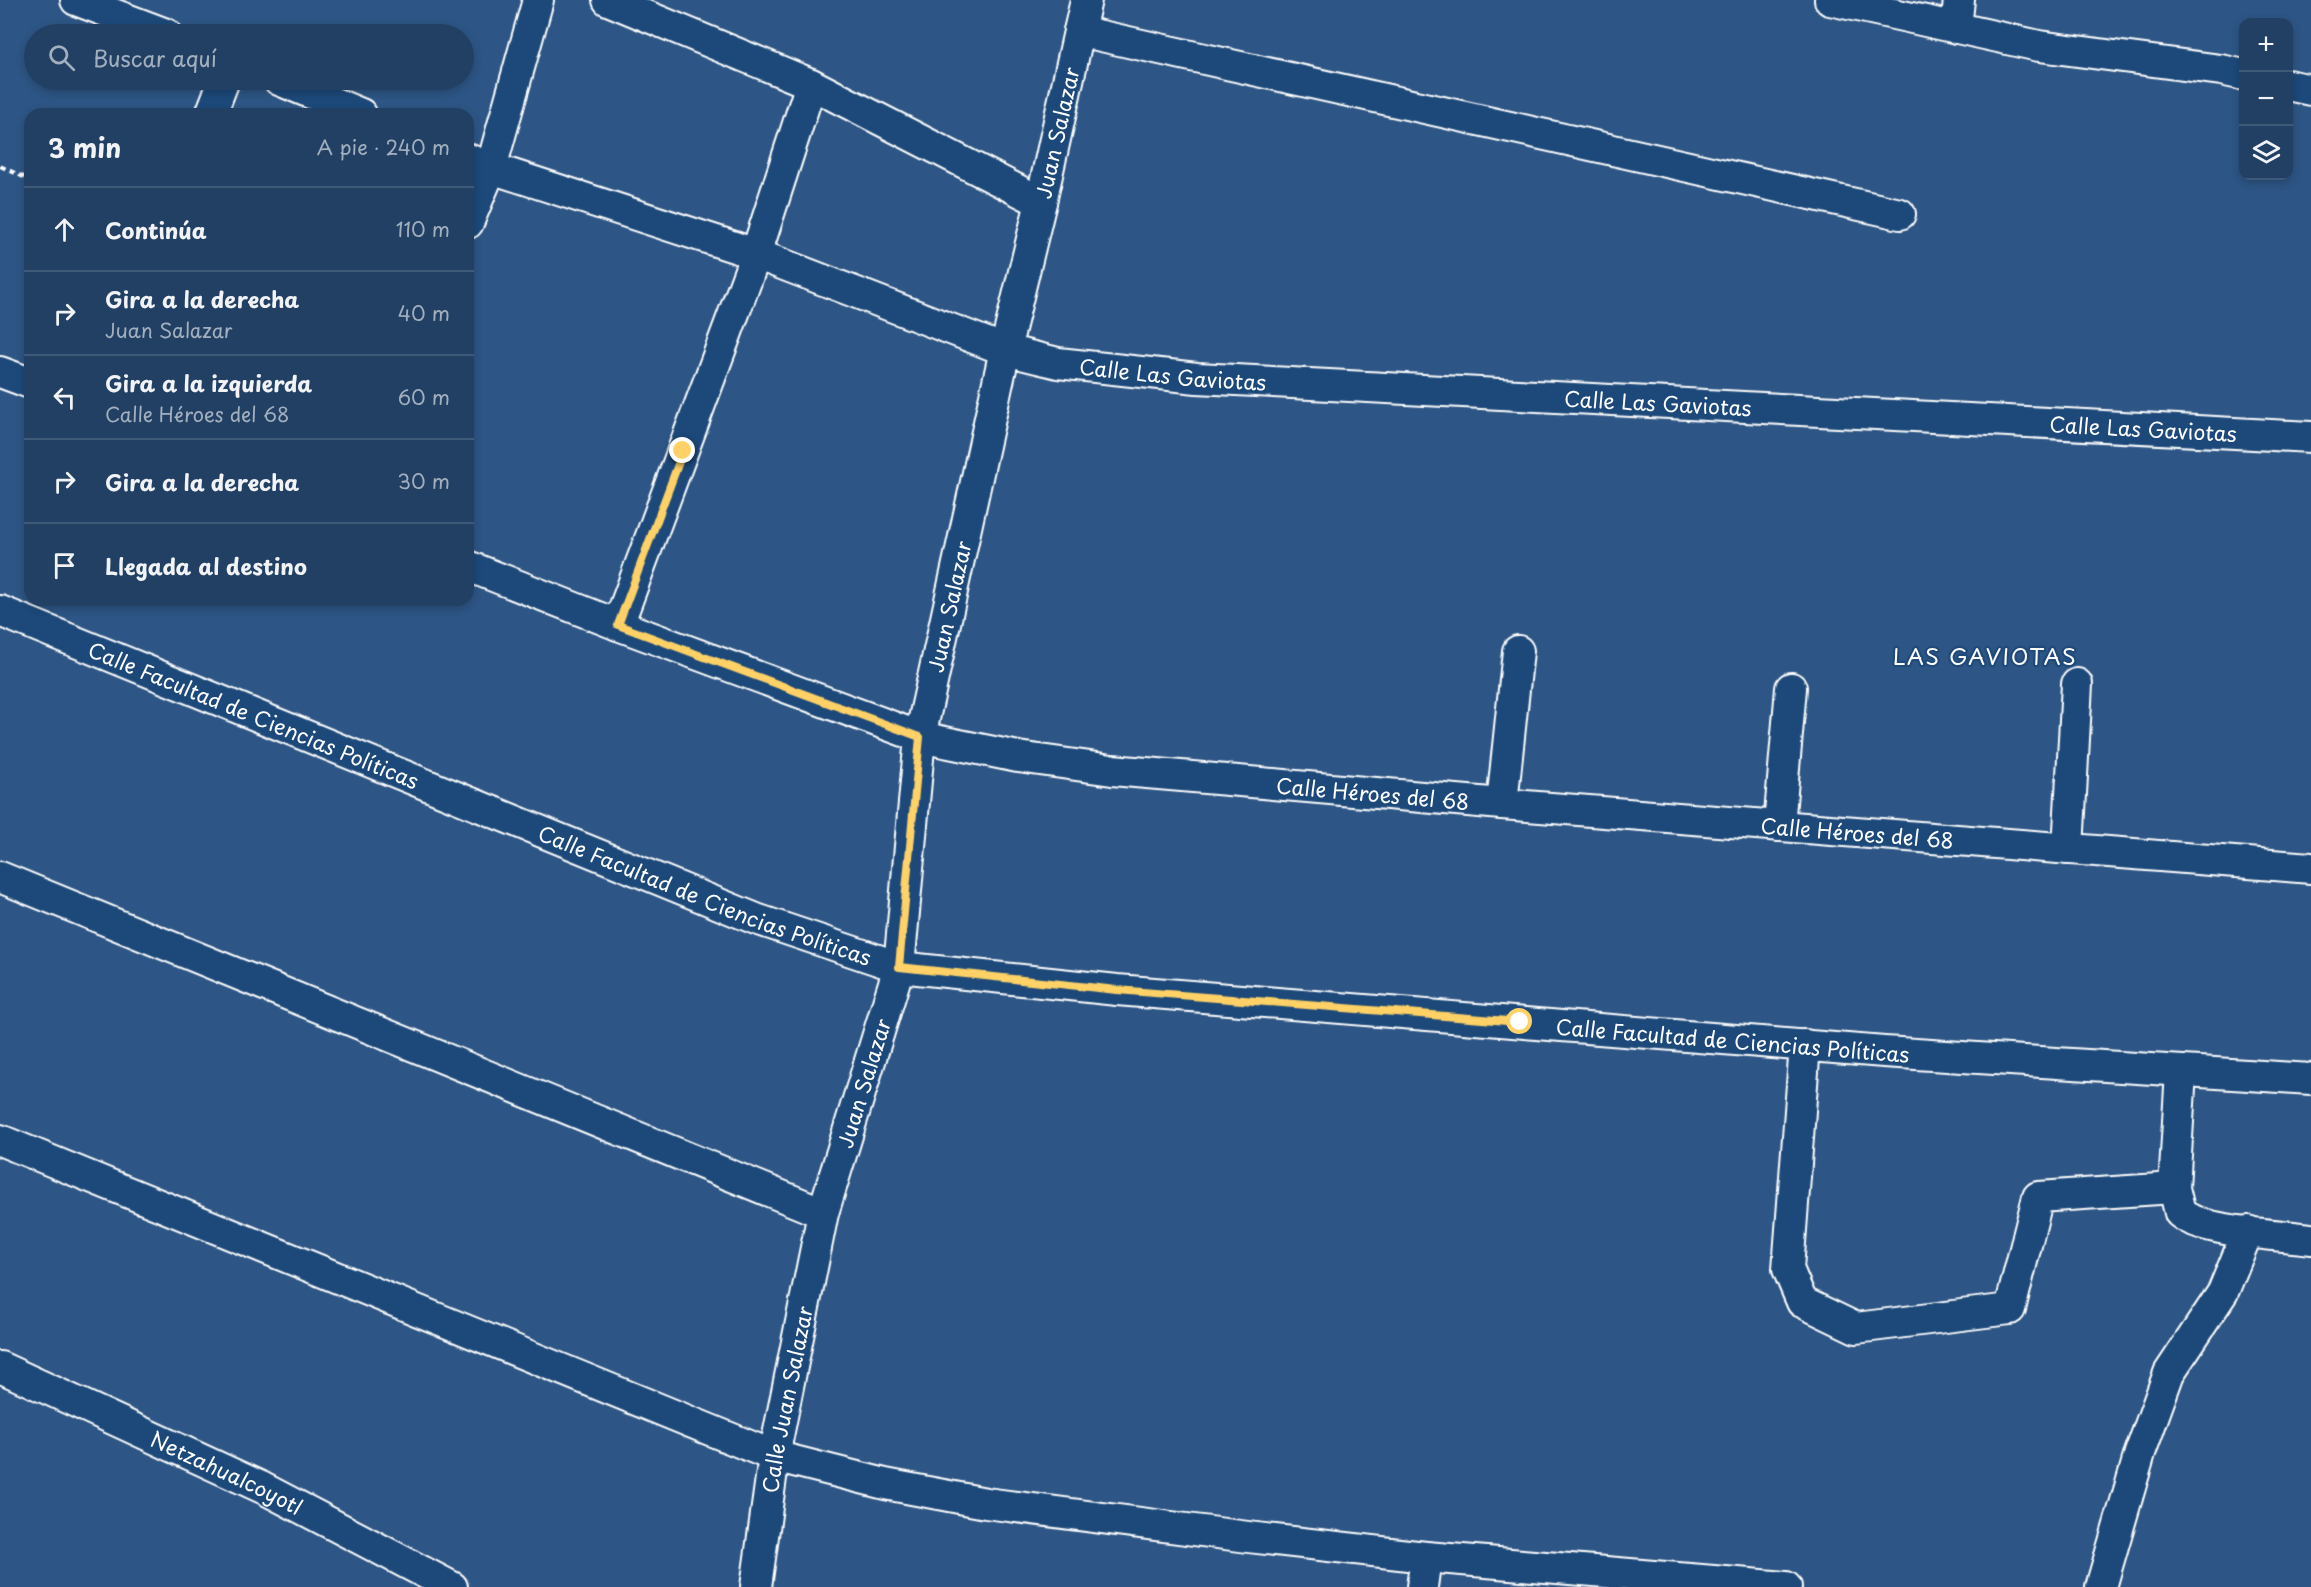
<!DOCTYPE html>
<html lang="es">
<head>
<meta charset="utf-8">
<style>
  :root { --surface:#224064; --page:#2e4b6d; --text:#f1f3f6; --muted:#a2afbf; --line:#3f5978 }
  body { margin:0; font-family:"Playpen Sans",sans-serif; background:var(--page); color:var(--text) }
  .controls { position:absolute; right:18px; top:18px; display:grid; overflow:hidden; border-radius:12px; box-shadow:0 3px 9px #0003 }
  .controls button { width:54px; height:54px; display:grid; place-items:center; padding:0; border:0; border-bottom:2px solid var(--line); background:var(--surface); color:var(--text); font:30px sans-serif }
  .stop { position:absolute; width:18px; height:18px; margin:-14px; border:4px solid #ffd166; border-radius:50%; background:#fff }
  .stop.end { background:#ffd166; border-color:#fff; box-shadow:0 2px 6px #0008 }
  .list { margin:0; padding:0; list-style:none }
  h2 { display:flex; justify-content:space-between; align-items:center; height:78px; margin:0; padding:0 24px; font-size:26px }
  h2 small { font-size:20px; font-weight:400; color:var(--muted) }
  .list li { display:grid; grid-template-columns:39px 1fr auto; gap:18px; align-items:center; box-sizing:border-box; height:84px; padding:0 24px; border-top:2px solid var(--line) }
  .list b { display:block; font-size:22px; white-space:nowrap }
  .list p { margin:0; font-size:20px; white-space:nowrap; color:var(--muted) }
  .list em { font-size:20px; font-style:normal; color:var(--muted) }
  .icon { flex:none; width:33px; height:33px; fill:none; stroke:currentColor; stroke-width:2; stroke-linecap:round; stroke-linejoin:round }
  .map { position:relative; flex:none; width:2311px; height:1587px; overflow:hidden }
  .search { position:absolute; background:var(--surface); box-shadow:0 3px 9px #0003; left:24px; top:24px; width:450px; height:66px; display:flex; align-items:center; gap:15px; box-sizing:border-box; padding:0 21px; border-radius:33px; color:var(--muted); font-size:22px }
  .panel { position:absolute; background:var(--surface); box-shadow:0 3px 9px #0003; left:24px; top:108px; width:450px; height:498px; border-radius:18px }
  .map>svg:first-child { display:block }
</style>
</head>
<body>
<div class="map">
<svg width="2311" height="1587" viewBox="0 0 2311 1587">
  <rect width="100%" height="100%" fill="#2d5585"/>
  <filter id="ink" filterUnits="userSpaceOnUse"><feTurbulence type="fractalNoise" baseFrequency=".0167" numOctaves="2"/><feDisplacementMap in="SourceGraphic" scale="12" xChannelSelector="R" yChannelSelector="G"/><feConvolveMatrix kernelMatrix="1 2 1 2 8 2 1 2 1" color-interpolation-filters="sRGB"/></filter>
  <g filter="url(#ink)">
    <g fill="none" stroke-linecap="round" stroke-linejoin="round">
      <g stroke="#fff" stroke-width="34">
        <g id="street">
          <path d="M76,0L166,34"/>
          <path d="M608,0L811,84L1041,202"/>
          <path d="M1830,0L2039,46L2221,70L2244,75"/>
          <path d="M1956,28L1959,0"/>
          <path d="M1079,31L1900,214"/>
          <path d="M279,80L361,114"/>
          <path d="M2288,85L2311,90"/>
          <path d="M211,114L224,80"/>
          <path id="s1" d="M468,159L491,168L756,254L1005,350L1058,363L1197,378L2311,437"/>
          <path d="M468,223L491,168L538,0"/>
          <path d="M0,372L30,383"/>
          <path id="s2" d="M468,566L618,625L920,737L1018,757L1112,770L1502,804L2311,868"/>
          <path id="s3" d="M0,611L756,919L899,967L1117,990L1884,1052L2311,1079"/>
          <path d="M618,625L756,254L811,84"/>
          <path d="M1502,804L1518,651"/>
          <path d="M1779,826L1791,688"/>
          <path d="M2068,849L2077,684"/>
          <path d="M0,877L823,1213"/>
          <path d="M1805,1045L1788,1269L1802,1302L1856,1328L2010,1309L2038,1197L2174,1188"/>
          <path d="M2181,1071L2174,1188L2180,1213C2205,1233 2277,1234 2311,1239"/>
          <path d="M0,1140L774,1456L885,1484L986,1503L1248,1537L1426,1557L1786,1587"/>
          <path id="s4" d="M0,1367L263,1488L452,1587"/>
          <path id="s5" d="M756,1587L774,1456L823,1213L899,967L920,737L1005,350L1041,202L1086,0"/>
          <path d="M1422,1587L1426,1557"/>
          <path d="M2101,1587L2140,1453L2169,1373L2223,1292L2248,1231"/>
        </g>
      </g>
      <path stroke="#fff" stroke-width="4" stroke-dasharray="6 4.5" stroke-linecap="butt" d="M0,166L30,180"/>
      <use href="#street" stroke="#1f4a7a" stroke-width="30"/>
    </g>
  </g>
  <g fill="none" stroke-linecap="round" stroke-linejoin="round" filter="url(#ink)">
    <path stroke="#ffd166" stroke-width="8" d="M683,451L618,625L920,737L899,967L1117,990L1520,1022"/>
  </g>
  <g text-anchor="middle" dominant-baseline="central" stroke-width="4.5" stroke-linejoin="round" paint-order="stroke">
    <g font-size="21" fill="#fff" stroke="#1f4a7a">
      <text stroke="none"><textPath href="#s5" startOffset="1488">Juan Salazar</textPath></text>
      <text stroke="none"><textPath href="#s1" startOffset="740">Calle Las Gaviotas</textPath></text>
      <text stroke="none"><textPath href="#s1" startOffset="1226">Calle Las Gaviotas</textPath></text>
      <text stroke="none"><textPath href="#s1" startOffset="1712">Calle Las Gaviotas</textPath></text>
      <text stroke="none"><textPath href="#s5" startOffset="1002">Juan Salazar</textPath></text>
      <text stroke="none"><textPath href="#s3" startOffset="274">Calle Facultad de Ciencias Políticas</textPath></text>
      <text stroke="none"><textPath href="#s2" startOffset="940">Calle Héroes del 68</textPath></text>
      <text stroke="none"><textPath href="#s2" startOffset="1426">Calle Héroes del 68</textPath></text>
      <text stroke="none"><textPath href="#s3" startOffset="760">Calle Facultad de Ciencias Políticas</textPath></text>
      <text stroke="none"><textPath href="#s3" startOffset="1804">Calle Facultad de Ciencias Políticas</textPath></text>
      <text stroke="none"><textPath href="#s5" startOffset="516">Juan Salazar</textPath></text>
      <text stroke="none"><textPath href="#s5" startOffset="190">Calle Juan Salazar</textPath></text>
      <text stroke="none"><textPath href="#s4" startOffset="250">Netzahualcoyotl</textPath></text>
    </g>
    <g font-size="22" letter-spacing="1.5" fill="#fff" stroke="#1f4a7a">
      <text x="1985" y="655">LAS GAVIOTAS</text>
    </g>
  </g>
</svg>
<div class="controls">
<button>+</button>
<button>−</button>
<button><svg class="icon" aria-label="layers" viewBox="0 0 24 24"><path d="M12 4l9 5-9 5-9-5zM3 14l9 5 9-5"/></svg></button>
</div>
<div class="stop" style="left:1520px;top:1022px"></div>
<div class="stop end" style="left:683px;top:451px"></div>
<div class="search"><svg class="icon" aria-label="search" viewBox="0 0 24 24"><circle cx="10" cy="10" r="6"/><path d="M15 15l6 6"/></svg>Buscar aquí</div>
<section class="panel">
<h2>3 min<small>A pie · 240 m</small></h2>
<ul class="list">
<li><svg class="icon" aria-label="ahead" viewBox="0 0 24 24"><path d="M12 20V5M6 11l6-6 6 6"/></svg><div><b>Continúa</b></div><em>110 m</em></li>
<li><svg class="icon" aria-label="right" viewBox="0 0 24 24"><path d="M7 20v-9h11M14 6l5 5-5 5"/></svg><div><b>Gira a la derecha</b><p>Juan Salazar</p></div><em>40 m</em></li>
<li><svg class="icon" aria-label="left" viewBox="0 0 24 24"><path d="M17 20v-9H6M10 6l-5 5 5 5"/></svg><div><b>Gira a la izquierda</b><p>Calle Héroes del 68</p></div><em>60 m</em></li>
<li><svg class="icon" aria-label="right" viewBox="0 0 24 24"><path d="M7 20v-9h11M14 6l5 5-5 5"/></svg><div><b>Gira a la derecha</b></div><em>30 m</em></li>
<li><svg class="icon" aria-label="arrive" viewBox="0 0 24 24"><path d="M6 21V4h12l-3 4 3 4H6"/></svg><div><b>Llegada al destino</b></div></li>
</ul>
</section>
</div>
</body>
</html>
